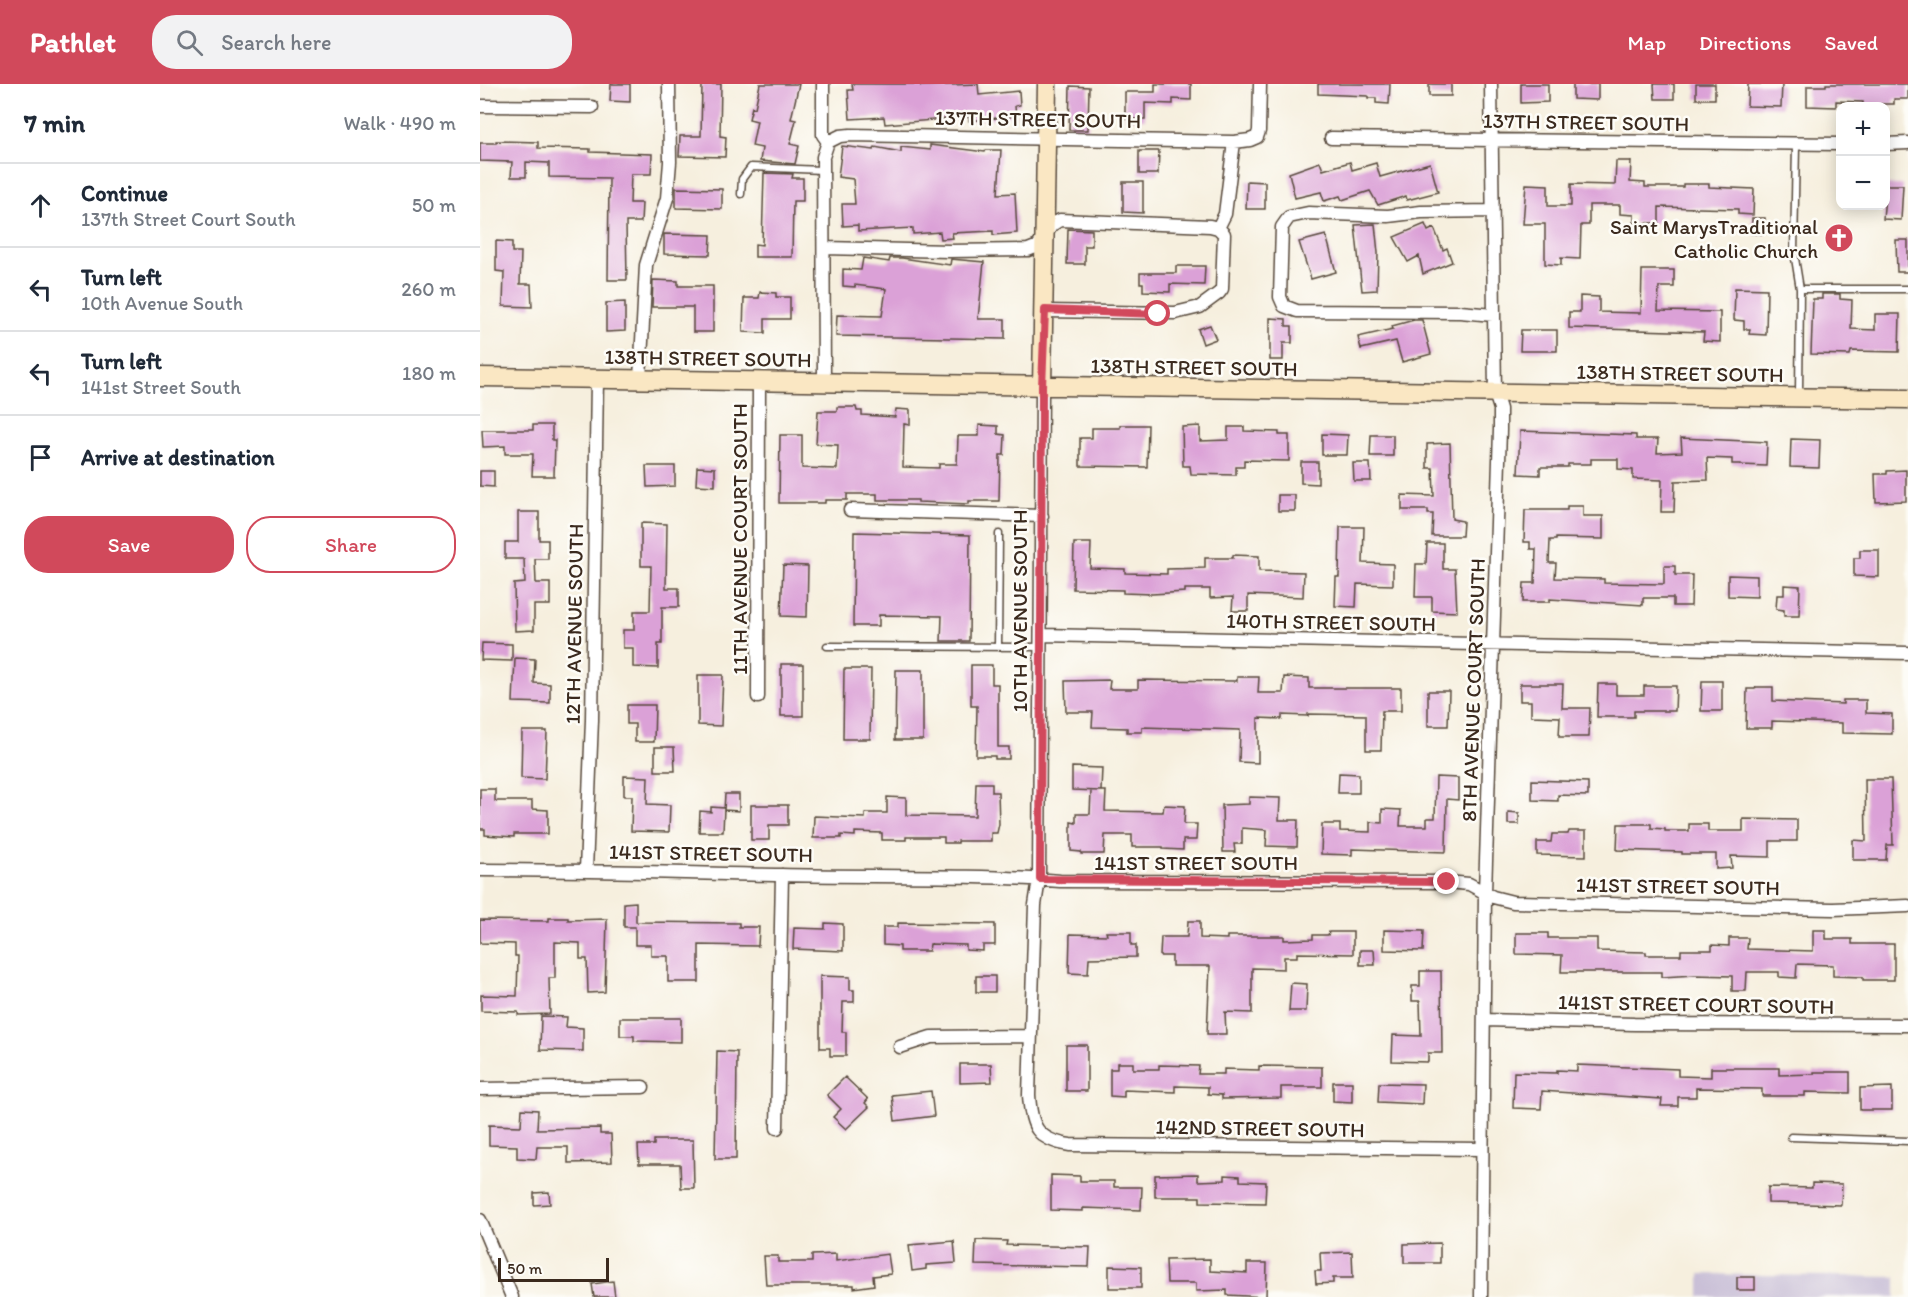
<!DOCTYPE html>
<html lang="en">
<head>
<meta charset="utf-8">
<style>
  :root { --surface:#fff; --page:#f2f2f3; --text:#1f2937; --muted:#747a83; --line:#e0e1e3; --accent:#d1495b }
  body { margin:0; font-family:Itim,sans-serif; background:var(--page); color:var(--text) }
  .controls { position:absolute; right:18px; top:18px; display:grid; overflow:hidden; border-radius:12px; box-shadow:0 3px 15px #0003 }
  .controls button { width:54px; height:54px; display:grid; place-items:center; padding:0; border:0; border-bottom:2px solid var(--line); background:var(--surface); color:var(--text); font:30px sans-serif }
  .scale { position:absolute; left:18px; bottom:15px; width:111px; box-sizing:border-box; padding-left:6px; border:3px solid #3b2a1e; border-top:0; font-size:16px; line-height:21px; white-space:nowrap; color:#3b2a1e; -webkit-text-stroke:4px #fdfcf7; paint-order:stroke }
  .stop { position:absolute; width:18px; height:18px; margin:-14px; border:4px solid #d1495b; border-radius:50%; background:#fff }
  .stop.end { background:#d1495b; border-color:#fff; box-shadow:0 2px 6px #0008 }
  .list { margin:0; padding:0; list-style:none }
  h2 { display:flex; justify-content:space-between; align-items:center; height:78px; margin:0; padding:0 24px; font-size:26px }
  h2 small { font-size:20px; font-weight:400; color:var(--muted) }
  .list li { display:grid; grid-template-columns:39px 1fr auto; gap:18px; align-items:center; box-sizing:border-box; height:84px; padding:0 24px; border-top:2px solid var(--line) }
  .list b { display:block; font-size:22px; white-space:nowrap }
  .list p { margin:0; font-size:20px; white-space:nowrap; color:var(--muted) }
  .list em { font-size:20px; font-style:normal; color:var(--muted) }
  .actions { display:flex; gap:12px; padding:18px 24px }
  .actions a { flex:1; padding:14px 0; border:2px solid var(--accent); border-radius:24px; text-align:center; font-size:21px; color:var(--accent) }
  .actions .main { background:var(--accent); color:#fff }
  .icon { flex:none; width:33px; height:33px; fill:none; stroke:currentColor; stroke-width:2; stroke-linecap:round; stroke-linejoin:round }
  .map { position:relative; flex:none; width:1428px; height:1213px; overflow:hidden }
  header { display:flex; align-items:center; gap:36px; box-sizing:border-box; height:84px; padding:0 30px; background:var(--accent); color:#fff }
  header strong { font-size:28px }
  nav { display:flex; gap:33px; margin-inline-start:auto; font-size:21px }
  .search { width:420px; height:54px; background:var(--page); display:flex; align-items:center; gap:15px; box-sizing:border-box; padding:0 21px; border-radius:24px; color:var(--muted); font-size:22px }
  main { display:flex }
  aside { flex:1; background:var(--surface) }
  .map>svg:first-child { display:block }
</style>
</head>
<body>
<header>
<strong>Pathlet</strong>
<div class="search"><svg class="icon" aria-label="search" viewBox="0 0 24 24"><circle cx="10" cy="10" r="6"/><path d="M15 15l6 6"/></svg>Search here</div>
<nav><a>Map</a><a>Directions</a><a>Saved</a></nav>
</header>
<main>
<aside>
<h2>7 min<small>Walk · 490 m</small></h2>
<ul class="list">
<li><svg class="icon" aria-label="ahead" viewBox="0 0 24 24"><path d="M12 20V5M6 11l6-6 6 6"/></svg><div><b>Continue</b><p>137th Street Court South</p></div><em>50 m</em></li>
<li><svg class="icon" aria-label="left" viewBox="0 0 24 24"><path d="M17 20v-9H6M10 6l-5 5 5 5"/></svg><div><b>Turn left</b><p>10th Avenue South</p></div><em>260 m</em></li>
<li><svg class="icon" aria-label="left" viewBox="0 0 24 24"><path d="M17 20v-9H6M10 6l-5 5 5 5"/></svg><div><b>Turn left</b><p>141st Street South</p></div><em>180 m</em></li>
<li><svg class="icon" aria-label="arrive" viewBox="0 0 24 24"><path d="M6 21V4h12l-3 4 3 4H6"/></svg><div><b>Arrive at destination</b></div></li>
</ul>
<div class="actions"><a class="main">Save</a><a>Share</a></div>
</aside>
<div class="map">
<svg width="1428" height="1213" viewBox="0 0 1428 1213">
  <rect width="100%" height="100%" fill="#fdfcf7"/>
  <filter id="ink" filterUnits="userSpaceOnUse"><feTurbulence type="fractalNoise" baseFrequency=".0167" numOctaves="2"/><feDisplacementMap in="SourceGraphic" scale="12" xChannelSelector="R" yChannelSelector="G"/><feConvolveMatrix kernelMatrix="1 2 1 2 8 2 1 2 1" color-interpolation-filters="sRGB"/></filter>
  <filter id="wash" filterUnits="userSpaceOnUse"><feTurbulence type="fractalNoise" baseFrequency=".008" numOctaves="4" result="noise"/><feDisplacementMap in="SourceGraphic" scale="24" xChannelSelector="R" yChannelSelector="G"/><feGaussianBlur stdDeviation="1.35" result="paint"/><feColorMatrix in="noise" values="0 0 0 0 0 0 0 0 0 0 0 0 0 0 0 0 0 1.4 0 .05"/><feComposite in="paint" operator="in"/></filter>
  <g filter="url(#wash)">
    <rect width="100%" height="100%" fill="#f6efde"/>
    <path fill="#c9bfd7" d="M1220,1190L1416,1193V1213H1220Z"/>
    <g id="blocks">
      <path fill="#dba1d7" d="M131,0H150V18L130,17Z
        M222,0H241L240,52L246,53L245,73L199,72L200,52H221Z
        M280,0H319L311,35L316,36L310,60L319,62L315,80L280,77L282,64L272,62L277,37L269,35L272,23L275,24Z
        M372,0H441V2L498,0L499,11L539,7L540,21L535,22L536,32L489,37V33L405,40L404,33L370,35L368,6H373Z
        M675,0H711V16L693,15V20L665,19V35H645V8H675Z
        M838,0H910L909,20L896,19V14H888V12L838,10Z
        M949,0H971V12H949Z
        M1041,0H1068V18L1041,19Z
        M1093,0H1118V16L1093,15Z
        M1174,0H1194V15H1175Z
        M1216,0H1235V15H1216Z
        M1268,0H1302L1301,23L1267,22Z
        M1346,0H1428V15H1414V20H1401V22H1383V18L1356,17V23L1327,22V2H1346Z
        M590,2L609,3L608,46H589Z
        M16,57L58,58V64L110,65V68L172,70L171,90H151L150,119H162L161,138H146L147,196H128L129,94L69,93V79L46,78V93H31L32,78L0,77V59H16Z
        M450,61L505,68L506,66H521L518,110L535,109L537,149L513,151V147L472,149L473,154L461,155L460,148L433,150V144L378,147V141L363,142L362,120H375L373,95L358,93L362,62L394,66L395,63L421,68V63L450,66Z
        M659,67H679L678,90H659Z
        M1136,77H1151L1150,98L1165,99V103H1203V100H1229V103L1274,105L1273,131L1258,130V125L1179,123V139H1154V131L1140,130V121H1109V141H1101L1100,175L1081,174V181L1065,180V140H1043L1046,100L1068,101V122H1091V100L1135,101Z
        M840,78L843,86L870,78L872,86L896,79L900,93L950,79L958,108L927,116L926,112L898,121L890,107L862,116L860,112L844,117L841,108L815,114L809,89Z
        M284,89L313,90L312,94H323V117H313L312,173H275V160L282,161Z
        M767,97L785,98V125H766Z
        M643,98H663V129L643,128Z
        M1406,101H1423L1421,136L1403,135Z
        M196,104L242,105V125L196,124Z
        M1272,134H1285V150H1272Z
        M895,140L898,169L897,206L882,207L875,141Z
        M945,140L948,147L954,144L963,166L967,164L972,178L943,190L939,172L928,178L914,153Z
        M588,145L612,146V162H605V180H587Z
        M184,150L231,151L230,171L184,170Z
        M846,151L856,188L831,195L819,158Z
        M1416,156H1428V188H1417Z
        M16,157L32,158V168H41L40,200H51L52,223L23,222L24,188L16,187Z
        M383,174L409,178L410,174H422L470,181L471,175L504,178L498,235H525V255L356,252L357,231L402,232L406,205L375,201V203L363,202V185L381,186Z
        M696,182H725L724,201L690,200V208L663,207V199H660V189H696Z
        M1162,186H1194V203H1179L1178,227L1240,228V258L1223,257L1224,248L1089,244V228H1100V212L1119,213V228L1161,229Z
        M173,196L198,197V202H233V248H213V223H172Z
        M1255,204L1287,205L1286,251L1269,250L1270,245H1264V237L1254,236Z
        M280,208L296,209V213H310V235H285V249L263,248L264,214H279Z
        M1342,210H1360V215L1372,216L1371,245L1395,246V230H1420L1419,268L1371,267L1370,271L1331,270L1333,215H1342Z
        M145,218V247L126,248V219Z
        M790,234L806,235V242H812V259H803V276H790Z
        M934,236H942L951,270L922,278L916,257L881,265L878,253L913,245L912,242Z
        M730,241L736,255L723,260L718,245Z
        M1041,246H1077V267H1040Z
        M357,323H376L377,327H382V331L415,333L416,325L430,326V341L424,340L423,383L459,384V380H477L478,352H499V341L518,342V350L525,351L524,371H520L519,417H489V420L438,418V416H397V410H367V416H345V419H299L300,351H322V384L357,385L358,361L336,360L338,327H357Z
        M53,341H72V356H75L74,392H52L53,370H25V362L3,363L2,346H53Z
        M640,341H668L667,383L600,382V354H612V344H640Z
        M720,342V357L748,356V343H764V347L799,348V351H809V377L764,376V383H756V391L711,390L710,382H703L702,343Z
        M1040,347L1156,351V355H1178L1177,369L1202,368L1201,354L1287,358L1286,382L1261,381V380H1252V375L1227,374L1228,396L1195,397L1194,428H1181L1182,396L1153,395V386L1138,385V375H1111V380H1088V383H1060V391L1038,390Z
        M842,350L868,351L867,371H842Z
        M891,351H913V372H890Z
        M1311,355L1340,356L1339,384L1310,383Z
        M970,359L972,435L983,437L982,452H952L953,430H948V426H922V411L954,412L953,384H947V360Z
        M821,378H838V400L821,399Z
        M873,379H890L891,397H874Z
        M166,382H195V402L167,403Z
        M217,383L235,384V402L216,401Z
        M1426,386V417L1396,418L1395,390H1407V387Z
        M0,387H14V403L0,402Z
        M798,411H815V427H798Z
        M1087,422H1103V432H1123V455L1076,454V456H1070L1069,479H1076L1075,494L1124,495V499L1184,500V482H1195V491H1212L1211,522H1193V514H1163V521L1070,515V518H1043L1044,499H1055L1056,465H1050V458H1044L1045,426H1087Z
        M38,428H59V456H68V475H55L56,499H70V521H54V546L35,547L34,500L45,499L44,475H25V458H38Z
        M161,439L187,440L186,504H199V523H182V560H178V584L153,583V564H143V546H154V527H170L171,482H161Z
        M860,443H884L883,479L913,480V501L877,500L876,523L855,522L856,493H859Z
        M374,448L490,451L489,557H461L462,532L399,531V542H373Z
        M594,459H611L610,484L645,485V489L687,490V485L725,484V474H753V471L779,472V487L824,488L823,513L768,511V527H752L753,513L730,514V505H705V508L672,510L643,509V506L593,505Z
        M947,459H963V485H975L977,528L952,527V513H935L936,480H946Z
        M1380,466H1399V493L1374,492V474H1380Z
        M303,481L328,482L327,533L301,532Z
        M1248,491L1277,492V513L1248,512Z
        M1304,501L1320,502L1319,532H1304V526L1296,525L1297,511H1304Z
        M2,559L32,560V577L1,576Z
        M35,574L55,575L54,599L70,600V619L33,618Z
        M301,580H323V632H301Z
        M491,581H512V600H518V663H529V675H515V672H496L497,622H491Z
        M364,585H391L390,655H363Z
        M416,586H443V656H415Z
        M218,591H243L241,642L218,641Z
        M757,593H779L778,609H803L804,593L829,594V604H921V627H902L901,666H886V631L828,630V632L802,631V635L778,634V679L759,678L760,646L662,643V648H647V644L612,643L613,628H586L585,597L630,596L629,605H658V596L757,597Z
        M1222,597H1242V627H1221Z
        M1040,600H1083L1082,624H1110L1109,653H1079L1080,633L1051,632V617H1040Z
        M1118,600H1136V611H1164V602H1196L1195,627H1154V633H1117Z
        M1276,603H1293V617L1363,620V616H1386V629L1412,630V650L1362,649V639L1292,637V644H1266L1267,605H1275Z
        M948,607H969L968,642H948Z
        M147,621H175L174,658H155V640H147Z
        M42,647H67L65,695L41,694Z
        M175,663H194L195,687H175Z
        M592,683L622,684L621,707H626L625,727L683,728L684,721L705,722L704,740H717L716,756H703V766L683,765V763H652V751H625L624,770H601V768L591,767V738L596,739V730H610L611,707H621L592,706Z
        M859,689L879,690V709H858Z
        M144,692L168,693L167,720L190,721L189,748L151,747L152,712H144Z
        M956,693L978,694V716L967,715L966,768L872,765V771L841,770L842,740H860V747L890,748V738L902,739V725L921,726L920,742H947V734H955Z
        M1385,695H1411L1413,761H1407L1406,776H1373V756L1386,757Z
        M1052,696L1108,698V712L1078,711V717L1052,716Z
        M496,699H512V708H518L519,740L517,749H511V757H478V759H464V753H426V756H402V749L375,748V752L361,751V754H333L334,732L385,734V729H407V713L426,714V731L495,732Z
        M0,705H15V717H52V725L68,726V750H34V753L5,751V745H0Z
        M245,710H259V727L244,726Z
        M769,713L800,714L799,736H818L817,763L786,762L787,746L762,744V760H754L755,768H743L742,721L769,720Z
        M271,721H308V741H289V756H271Z
        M231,723L244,724L243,748H219L220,727L231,728Z
        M1028,728L1039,729V740H1028Z
        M1263,735L1317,736V757H1290V773L1251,772L1252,784L1236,785V770H1202V768L1137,766L1138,740H1171V744L1185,745V747H1209V740H1228V747H1263Z
        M1089,747H1106V772L1057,771V758H1071L1072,750H1088Z
        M156,818V838L259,839V843H279L278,862L219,861V898H188V872H171V861H155V843H144V819Z
        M69,834H88V836L127,835L125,908L108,909L107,875H100V859L75,858V894H69L70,930L38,931V928L1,927V911L37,912L38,872H35V860L0,859V836L69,837Z
        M708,837H720V854L747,855V852H804V856L833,855V851H848L849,848H873V870L817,869V873H804V885L772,884V929L745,928L746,950H727L730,882H692V872H680L681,853H707Z
        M345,839L363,840V867L313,865L314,844L345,845Z
        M418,839L515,840V861H503V867L486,866V861L450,860L449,867H420V862L403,861V843H418Z
        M904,846L944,847L943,867L904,866Z
        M1333,846H1346V855H1372V860H1414V896H1383V893L1353,892V881L1317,880L1316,894L1299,893V888H1267L1266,907H1252V892L1215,891L1182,893V888H1081L1082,871L1036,870V849H1068V854H1117V867L1166,868V871H1201V866H1232V861L1249,862V854H1268L1267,865L1333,867Z
        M626,848H651V861H656V873L609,874L608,890L589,889L590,850L627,851Z
        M880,866H894L895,881H880Z
        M940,887H961L962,969H948V978L912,977L913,951L941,952L940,917H932V902H940Z
        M340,892L370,893V906H374V918H363L362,948H366V972H350V964H340Z
        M496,892H515V908H496Z
        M811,899L827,900L826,927H809Z
        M61,932L87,933L86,943L103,944V967L60,966Z
        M140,934H201V958L154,957V952H140Z
        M586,961H607V1007H586Z
        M237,967L257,968L256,1075H235Z
        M637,979H653V985H679V981L719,982L718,990H744V985L779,986V982L842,983V1003H801V1014L742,1015V1011L728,1010V1003L695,1002V1008L644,1006V1013L630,1012V985H637Z
        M480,980H511L512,998L480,999Z
        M1097,981L1198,985V992L1231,993V984H1299V991L1334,990V988H1370V1009L1325,1008V1012H1282V1005L1216,1004V1013H1198V1022H1181L1182,1015L1062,1007L1061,1025L1033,1024L1034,988L1077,989V986L1097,987Z
        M365,993L388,1015L385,1019L389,1023L366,1045L353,1033L361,1025L347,1011Z
        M853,998H872V1018L853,1017Z
        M899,999L943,1000L942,1020L898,1018Z
        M1412,1003V1026H1380V1004Z
        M451,1007L454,1032L415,1037L412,1011Z
        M42,1025L58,1026L57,1045L120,1044V1050H131L132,1078L88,1079V1063H57L56,1075L37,1074V1062L9,1061V1041L41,1042Z
        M174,1056H213L214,1104H201L200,1080H159L158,1061H174Z
        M718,1090V1097L745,1096V1091L760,1092V1097L786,1098L785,1119L720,1118V1113H675V1091Z
        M571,1091L600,1092V1097H634V1103H662L661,1126L603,1124V1127L571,1126Z
        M1332,1099L1362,1100L1361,1121L1288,1119V1103L1332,1104Z
        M69,1108L70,1120L54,1121V1109Z
        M496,1156L527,1157L526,1161L610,1163L609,1183L495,1181Z
        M474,1157L476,1179L446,1181V1185L432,1187L429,1161Z
        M960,1159V1179H924V1160Z
        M872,1168L873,1194H853V1199L836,1200L835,1187H841L840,1169Z
        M356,1170V1177L408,1170L411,1190L393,1192L394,1201L374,1204V1201H286L284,1172H298V1178H332V1171Z
        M730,1175V1187L767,1189V1179H787L786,1213L747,1211V1206L716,1207V1199H687L686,1176Z
        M629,1182L661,1183V1204H629Z
        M1257,1193H1275V1206H1257Z
        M133,1197L135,1213H114L112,1200Z"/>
    </g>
  </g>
  <g filter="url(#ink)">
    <use href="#blocks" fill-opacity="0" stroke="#57483b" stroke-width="1.5"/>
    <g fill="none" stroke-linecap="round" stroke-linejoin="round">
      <g stroke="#57483b" stroke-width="9">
        <path id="lane" d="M1316,61L1314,168L1320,205L1319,310
          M261,110L262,95L271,83L342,86
          M1320,205H1428
          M347,562L560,563
          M518,563L519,450
          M1311,1053L1428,1057"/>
      </g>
      <g stroke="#57483b" stroke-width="15">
        <path id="street" d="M343,0V51L348,58
          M0,22L112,23
          M851,54L1360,60
          M348,58L360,52L370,51L754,58L770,56L777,53L779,47L780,0
          M1406,60L1428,59
          M1012,127L941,128L908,132L828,129L809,133L802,143L800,213L804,222L817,227L980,228L1013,231
          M738,144L745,130L754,58
          M345,164L469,167L548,166L558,162L572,141L580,136L730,142L738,144L744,150L742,205L739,209L720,223L695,229L565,227
          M160,295L166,181L187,114L190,78L189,0
          M344,298L343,73L348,58
          M562,303L559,795L555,821L549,1011C551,1043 557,1056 590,1061L1002,1065
          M370,426L562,432
          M561,551L1428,569
          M278,613L279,298
          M0,786C101,786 201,789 301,791C394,793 487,790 580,797L967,798L989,800L1013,813L1033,818L1353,825L1428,822
          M106,786L112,636L117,295
          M1004,936L1154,940L1428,941
          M420,963L451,953L550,952
          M0,1005L163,1003
          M297,1044L302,791
          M0,1136L32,1213
          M1001,1213L1005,808L1020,346V325L1015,309L1011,0"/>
      </g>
      <g stroke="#57483b" stroke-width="21">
        <path id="secondary" d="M0,293L1428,315
          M562,303L567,0"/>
      </g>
      <use href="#lane" stroke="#fff" stroke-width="6"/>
      <use href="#street" stroke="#fff" stroke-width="12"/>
      <use href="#secondary" stroke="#fae7c3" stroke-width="18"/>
    </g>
  </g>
  <g fill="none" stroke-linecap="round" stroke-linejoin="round" filter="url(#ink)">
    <path stroke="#d1495b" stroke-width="8" d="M678,230L565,226L562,303L560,795L967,798"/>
  </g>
  <defs>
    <g id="church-disc" transform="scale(1.5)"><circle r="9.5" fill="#d1495b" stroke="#fdfcf7"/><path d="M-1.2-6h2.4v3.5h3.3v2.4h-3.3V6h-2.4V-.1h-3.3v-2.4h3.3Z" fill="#fff"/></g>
  </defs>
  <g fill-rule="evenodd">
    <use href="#church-disc" x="1359" y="154"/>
  </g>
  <g text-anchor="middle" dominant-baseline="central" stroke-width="5" stroke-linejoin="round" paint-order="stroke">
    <g font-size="21" fill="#3b2a1e" stroke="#fdfcf7">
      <text transform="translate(558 35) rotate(1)">137TH STREET SOUTH</text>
      <text transform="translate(1106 38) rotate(1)">137TH STREET SOUTH</text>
      <text transform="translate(228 274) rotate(1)">138TH STREET SOUTH</text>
      <text transform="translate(714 283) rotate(1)">138TH STREET SOUTH</text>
      <text transform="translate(1200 289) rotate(1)">138TH STREET SOUTH</text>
      <text transform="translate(259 455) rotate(-90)">11TH AVENUE COURT SOUTH</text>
      <text transform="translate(539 527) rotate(-90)">10TH AVENUE SOUTH</text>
      <text transform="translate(851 538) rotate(1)">140TH STREET SOUTH</text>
      <text transform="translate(94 540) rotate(-89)">12TH AVENUE SOUTH</text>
      <text transform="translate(993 606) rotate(-88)">8TH AVENUE COURT SOUTH</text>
      <text transform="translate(231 769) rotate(1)">141ST STREET SOUTH</text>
      <text x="716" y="778">141ST STREET SOUTH</text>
      <text transform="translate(1198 802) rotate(1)">141ST STREET SOUTH</text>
      <text transform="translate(1216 920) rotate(1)">141ST STREET COURT SOUTH</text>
      <text transform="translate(780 1044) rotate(1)">142ND STREET SOUTH</text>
    </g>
    <g font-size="21" fill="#3b2a1e" stroke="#fdfcf7" text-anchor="end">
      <text x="1338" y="142">Saint MarysTraditional<tspan x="1338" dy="24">Catholic Church</tspan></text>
    </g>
  </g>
</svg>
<div class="controls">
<button>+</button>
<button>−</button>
</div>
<div class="scale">50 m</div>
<div class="stop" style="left:678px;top:230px"></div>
<div class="stop end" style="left:967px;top:798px"></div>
</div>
</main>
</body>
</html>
